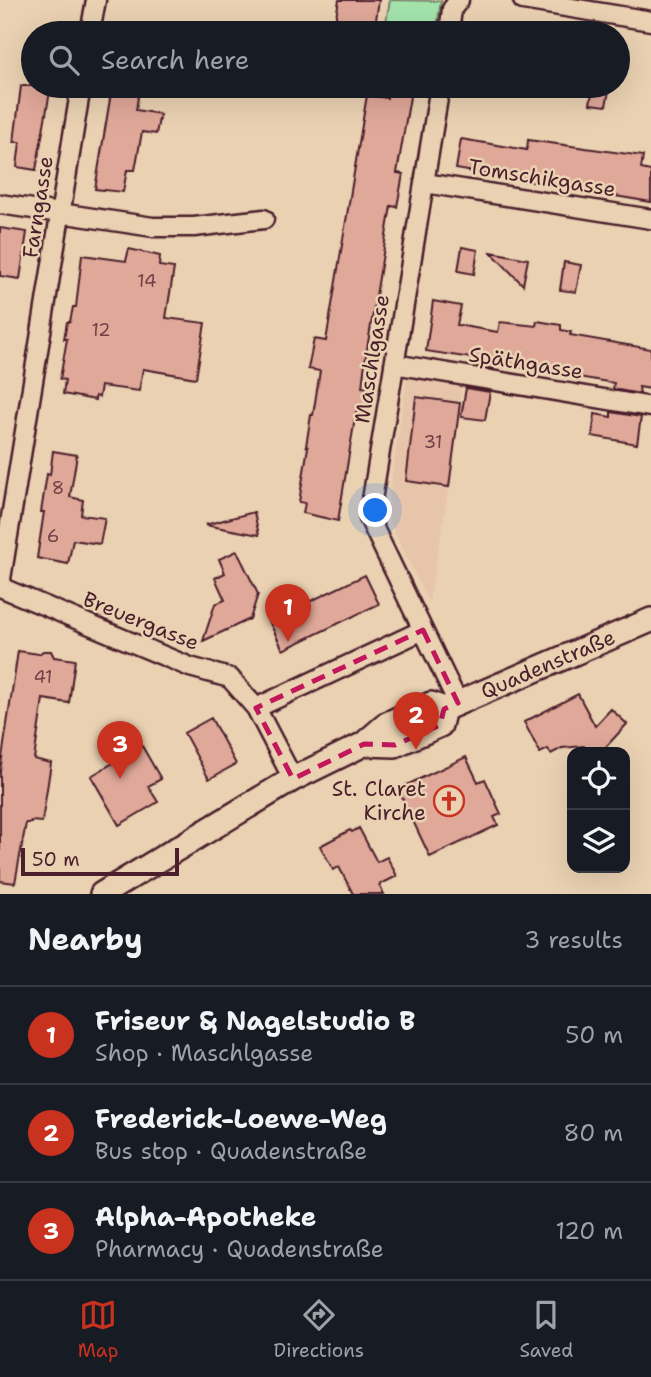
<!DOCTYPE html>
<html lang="en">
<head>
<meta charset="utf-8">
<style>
  :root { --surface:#171b24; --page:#20242c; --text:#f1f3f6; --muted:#9ea1a6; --line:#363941; --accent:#c8321e }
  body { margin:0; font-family:"Shantell Sans",sans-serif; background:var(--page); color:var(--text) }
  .controls { position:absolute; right:21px; bottom:21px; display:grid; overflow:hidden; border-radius:14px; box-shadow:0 7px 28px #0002 }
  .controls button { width:63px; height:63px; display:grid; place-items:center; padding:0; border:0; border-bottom:2px solid var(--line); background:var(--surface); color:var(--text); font:35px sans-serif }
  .scale { position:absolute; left:21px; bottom:18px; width:158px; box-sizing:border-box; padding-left:7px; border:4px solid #4a1f2b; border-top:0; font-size:19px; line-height:24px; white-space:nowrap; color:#4a1f2b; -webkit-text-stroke:5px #ead1b2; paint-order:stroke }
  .you { position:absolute; left:376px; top:511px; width:24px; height:24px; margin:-18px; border:5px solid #fff; border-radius:50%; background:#1a73e8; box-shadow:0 0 0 10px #1a73e833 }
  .badge { display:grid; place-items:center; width:46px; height:46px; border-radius:50%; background:var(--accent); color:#fff; font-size:23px; font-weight:700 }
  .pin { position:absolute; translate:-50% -58px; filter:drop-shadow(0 2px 4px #0008) }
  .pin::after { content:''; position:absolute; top:37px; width:24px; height:21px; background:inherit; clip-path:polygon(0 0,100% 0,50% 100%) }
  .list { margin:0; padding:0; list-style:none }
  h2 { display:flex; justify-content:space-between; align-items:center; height:91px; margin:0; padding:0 28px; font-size:30px }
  h2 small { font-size:23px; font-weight:400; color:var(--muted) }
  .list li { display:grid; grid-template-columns:46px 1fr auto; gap:21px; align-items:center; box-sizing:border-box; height:98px; padding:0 28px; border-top:2px solid var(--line) }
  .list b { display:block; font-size:26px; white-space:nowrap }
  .list p { margin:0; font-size:23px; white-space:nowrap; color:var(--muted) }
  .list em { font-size:23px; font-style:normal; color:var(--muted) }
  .icon { flex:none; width:38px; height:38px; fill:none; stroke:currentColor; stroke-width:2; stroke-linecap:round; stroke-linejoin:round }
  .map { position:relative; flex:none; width:651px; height:894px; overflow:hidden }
  .search { position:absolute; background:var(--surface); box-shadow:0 7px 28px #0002; left:21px; right:21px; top:21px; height:77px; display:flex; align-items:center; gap:18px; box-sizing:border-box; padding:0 24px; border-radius:38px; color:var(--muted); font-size:26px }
  .sheet { height:385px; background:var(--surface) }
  nav { display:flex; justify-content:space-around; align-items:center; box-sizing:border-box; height:98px; border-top:2px solid var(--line); background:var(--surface); font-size:19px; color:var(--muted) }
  nav a { display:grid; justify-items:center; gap:4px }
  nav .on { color:var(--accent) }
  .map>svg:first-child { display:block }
</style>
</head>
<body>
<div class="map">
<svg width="651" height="894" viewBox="0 0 651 894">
  <rect width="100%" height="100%" fill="#ead1b2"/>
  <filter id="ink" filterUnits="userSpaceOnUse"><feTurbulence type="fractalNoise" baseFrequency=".0143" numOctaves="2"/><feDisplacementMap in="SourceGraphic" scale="14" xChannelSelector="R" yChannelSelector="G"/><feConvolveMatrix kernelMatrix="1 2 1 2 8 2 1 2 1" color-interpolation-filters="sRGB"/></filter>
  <g filter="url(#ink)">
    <path fill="#e7c5aa" d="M407,378L462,384L449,487L429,603L386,515Z"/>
    <path fill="#a4e4ac" stroke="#77826c" stroke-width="2" d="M390,0L441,1L436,33H384Z"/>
    <path fill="#e0a899" stroke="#4a1f2b" stroke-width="2" d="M339,0H379L374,33H333Z
      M21,86H51L36,170L17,167L20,142H14Z
      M385,86L411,91L397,173L403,174L397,207L391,206L366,355L362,387L369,388L365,411L356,412L338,521L303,513L305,503L299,502L308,447L306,446L311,415H313L320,371L308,369L314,339L326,341L367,95L387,98Z
      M593,86H610L606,106L590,104Z
      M112,87L139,91L136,110L160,114L156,134L142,132L135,170H127L123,192L95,189Z
      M461,139L527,150L528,140L643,156L641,169L651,171V202L456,169Z
      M0,228L27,232L20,279L0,276Z
      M462,247L478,250L474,274L458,271Z
      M129,249L160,256L159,266L174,268L166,318L205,323L196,378L143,369L139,391L101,386L99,397L95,396V400L63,394L65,380L60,379L67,339H64L67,322H70L73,307H76L82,255L126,261Z
      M491,252L528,259L523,285Z
      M564,262L581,265L576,292L560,290Z
      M433,301L461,306L457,325L498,332L500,322L536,326L537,321L561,325V330L571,332L570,335L651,349V389L639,387L640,394L613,389L614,383L495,363L494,369L470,365L471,358L426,351Z
      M466,388L490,392L485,420L461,417Z
      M416,397L460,403L449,487L406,481Z
      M611,412L641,417L637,444L592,436L595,414L611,417Z
      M53,451L77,455L70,497L83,500L81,515L105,518L100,544L73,540L68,564L37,558L44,512H41L47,474L50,475Z
      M254,512L259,535L205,525Z
      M237,551L258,594L250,619L203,641L215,604L225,600L215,578L225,573L219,559Z
      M365,575L379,604L283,650L269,621Z
      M18,651L39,654L43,651H51L54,657L75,660L69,703L43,699L34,759L51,763L42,822L31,821V823H26L15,883L0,881V771Z
      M578,694L595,726L611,709L627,724L603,750L585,752L584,746L562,748L551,754L548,749L540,753L524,722Z
      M211,718L236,764L209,779L184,733Z
      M142,746L161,779L148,786L158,802L119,825L91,776Z
      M466,757L478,782L485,779L501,814L494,817L498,825L430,857L398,789Z
      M359,828L377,862L387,857L397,876L379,885L384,894H353L339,867L333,870L320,846L350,830L352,832Z"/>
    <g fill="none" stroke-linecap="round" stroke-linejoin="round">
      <g stroke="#4a1f2b" stroke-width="23">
        <path id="minor" d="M523,0L651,21
          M90,33L96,0
          M449,33L452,9L459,0
          M440,86L369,518L458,703
          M425,183L651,219
          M0,204L153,227H194L264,219
          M394,364L651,407
          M0,585L81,86
          M0,587L190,667L230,678L256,708L293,779
          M256,708L423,630"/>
      </g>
      <g stroke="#4a1f2b" stroke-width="28">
        <g id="tertiary">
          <path d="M364,744L395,745L440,725L444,709"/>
          <path id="s1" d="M102,894L293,779L364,744L387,724L431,704L444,709L651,620"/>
        </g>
      </g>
      <use href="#minor" stroke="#ead1b2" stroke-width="18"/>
      <use href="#tertiary" stroke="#ead1b2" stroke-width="23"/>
    </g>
  </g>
  <path fill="none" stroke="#c2185b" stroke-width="5" stroke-dasharray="14 9" stroke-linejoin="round" d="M423,630L458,703L444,709L440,725L395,745L364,744L293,779L256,708Z"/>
  <defs>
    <g id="church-ring" transform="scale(1.575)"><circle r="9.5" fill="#ead1b2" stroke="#c8321e" stroke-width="1.5"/><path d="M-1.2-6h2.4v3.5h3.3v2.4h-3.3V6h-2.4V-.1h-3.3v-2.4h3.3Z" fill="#c8321e"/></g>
  </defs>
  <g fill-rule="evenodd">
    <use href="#church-ring" x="449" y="801"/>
  </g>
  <g text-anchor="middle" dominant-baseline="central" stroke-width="5" stroke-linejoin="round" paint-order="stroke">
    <g font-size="18" fill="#704146">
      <text x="147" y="281">14</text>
      <text x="101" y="330">12</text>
      <text x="433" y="442">31</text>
      <text x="58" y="488">8</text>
      <text x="53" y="536">6</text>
      <text x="43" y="677">41</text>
    </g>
    <g font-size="21" fill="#4a1f2b" stroke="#ead1b2">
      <text transform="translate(542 178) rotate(9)">Tomschikgasse</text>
      <text transform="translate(38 207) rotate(-81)">Farngasse</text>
      <text transform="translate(372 359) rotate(-81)">Maschlgasse</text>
      <text transform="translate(526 363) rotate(9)">Späthgasse</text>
      <text transform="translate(141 621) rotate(22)">Breuergasse</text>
      <text stroke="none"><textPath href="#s1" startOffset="508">Quadenstraße</textPath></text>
    </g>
    <g font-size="21" fill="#4a1f2b" stroke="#ead1b2" text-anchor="end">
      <text x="426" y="789">St. Claret<tspan x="426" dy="24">Kirche</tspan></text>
    </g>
  </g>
</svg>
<div class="controls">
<button><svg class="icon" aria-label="locate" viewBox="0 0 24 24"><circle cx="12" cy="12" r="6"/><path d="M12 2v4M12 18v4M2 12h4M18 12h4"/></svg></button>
<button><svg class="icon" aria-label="layers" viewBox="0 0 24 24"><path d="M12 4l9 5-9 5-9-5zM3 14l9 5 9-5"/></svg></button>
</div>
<div class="scale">50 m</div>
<div class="you"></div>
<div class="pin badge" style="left:288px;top:642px">1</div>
<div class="pin badge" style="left:416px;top:750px">2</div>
<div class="pin badge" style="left:120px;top:779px">3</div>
<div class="search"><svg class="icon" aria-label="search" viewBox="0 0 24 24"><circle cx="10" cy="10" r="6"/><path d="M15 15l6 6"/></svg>Search here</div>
</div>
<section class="sheet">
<h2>Nearby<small>3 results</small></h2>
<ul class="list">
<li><span class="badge">1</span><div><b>Friseur &amp; Nagelstudio B</b><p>Shop · Maschlgasse</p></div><em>50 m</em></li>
<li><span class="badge">2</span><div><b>Frederick-Loewe-Weg</b><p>Bus stop · Quadenstraße</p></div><em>80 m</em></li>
<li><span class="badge">3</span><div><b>Alpha-Apotheke</b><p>Pharmacy · Quadenstraße</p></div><em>120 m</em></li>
</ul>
</section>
<nav>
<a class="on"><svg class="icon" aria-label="map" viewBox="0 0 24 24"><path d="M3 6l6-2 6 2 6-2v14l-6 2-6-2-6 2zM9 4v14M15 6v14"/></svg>Map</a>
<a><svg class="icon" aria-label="directions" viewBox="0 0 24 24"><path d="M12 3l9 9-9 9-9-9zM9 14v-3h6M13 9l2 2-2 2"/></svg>Directions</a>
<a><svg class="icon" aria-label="saved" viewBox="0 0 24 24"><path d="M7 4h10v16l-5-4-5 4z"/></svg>Saved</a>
</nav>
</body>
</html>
